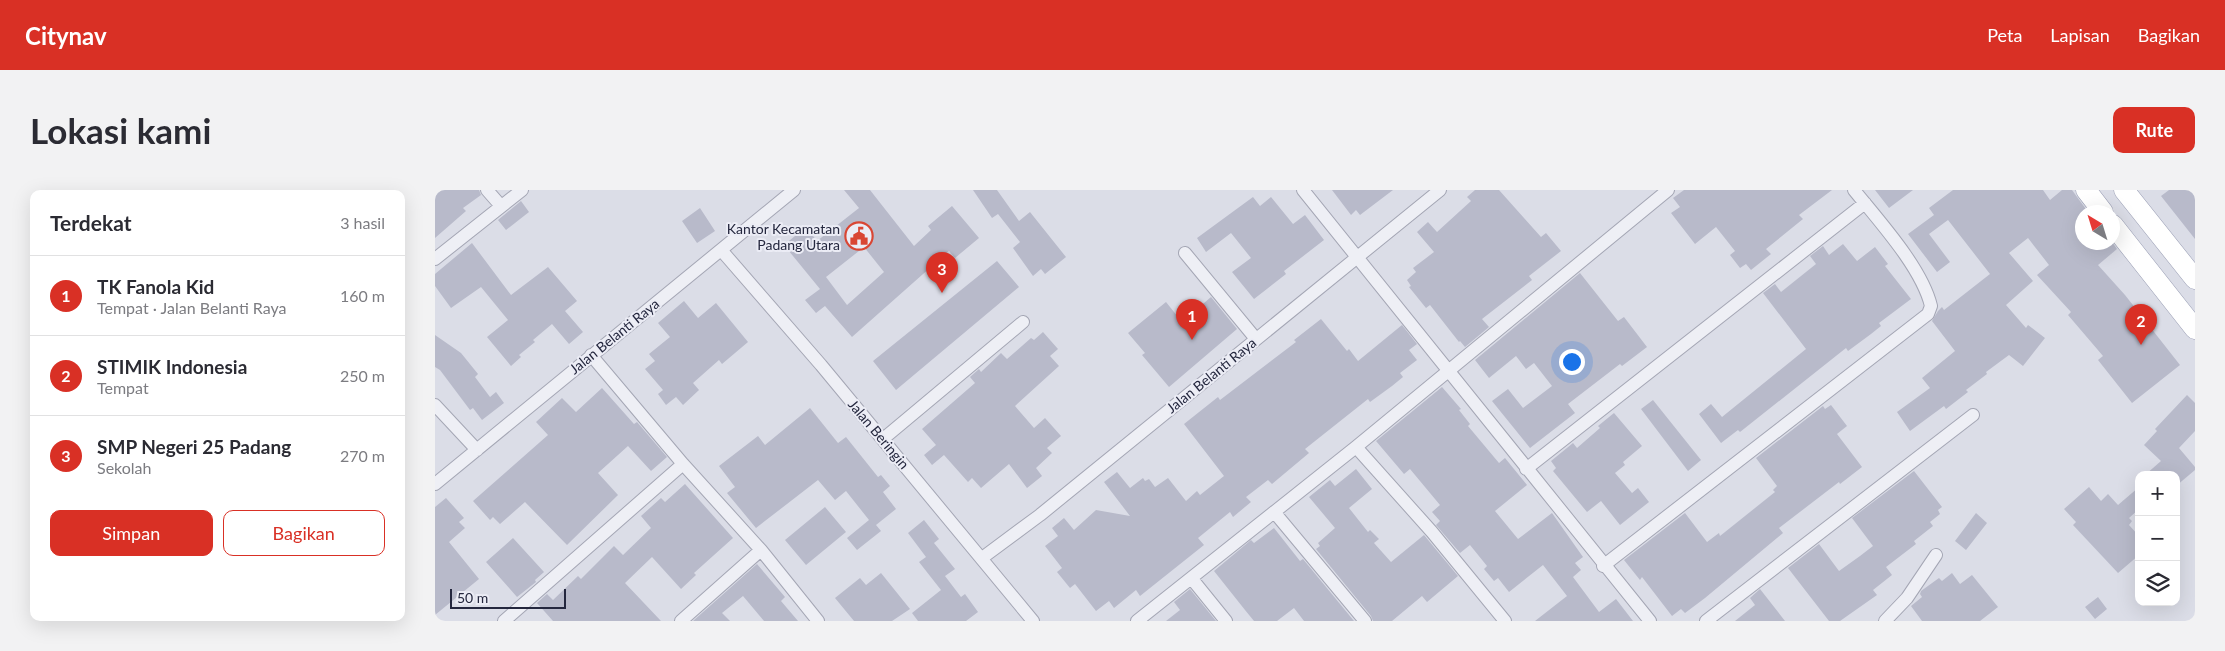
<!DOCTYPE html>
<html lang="id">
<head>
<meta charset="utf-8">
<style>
  :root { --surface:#fff; --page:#f2f2f3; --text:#2b2b33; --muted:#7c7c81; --line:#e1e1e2; --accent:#d93025 }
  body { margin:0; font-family:Lato,sans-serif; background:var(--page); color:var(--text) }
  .controls { position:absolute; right:15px; bottom:15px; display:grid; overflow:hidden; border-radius:10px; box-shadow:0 5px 20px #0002 }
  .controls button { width:45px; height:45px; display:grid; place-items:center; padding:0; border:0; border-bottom:1px solid var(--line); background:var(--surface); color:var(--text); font:25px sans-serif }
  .compass { position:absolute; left:1640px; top:15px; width:45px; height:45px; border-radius:50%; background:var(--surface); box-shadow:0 5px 20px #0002; rotate:322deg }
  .scale { position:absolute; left:15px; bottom:12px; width:116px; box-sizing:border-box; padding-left:5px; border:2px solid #24273e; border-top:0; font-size:14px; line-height:18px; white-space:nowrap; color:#24273e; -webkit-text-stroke:4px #ebecf5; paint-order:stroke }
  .you { position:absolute; left:1136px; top:171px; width:18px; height:18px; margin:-12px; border:4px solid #fff; border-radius:50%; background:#1a73e8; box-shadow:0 0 0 8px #1a73e833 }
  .badge { display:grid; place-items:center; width:32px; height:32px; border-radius:50%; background:var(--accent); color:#fff; font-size:16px; font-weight:700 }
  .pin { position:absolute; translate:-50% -41px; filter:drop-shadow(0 1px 2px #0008) }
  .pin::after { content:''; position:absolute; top:26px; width:18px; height:15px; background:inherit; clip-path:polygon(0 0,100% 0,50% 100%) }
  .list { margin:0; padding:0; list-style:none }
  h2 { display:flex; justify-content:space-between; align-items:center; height:65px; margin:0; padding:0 20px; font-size:21px }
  h2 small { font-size:16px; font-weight:400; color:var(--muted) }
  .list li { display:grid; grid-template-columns:32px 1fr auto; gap:15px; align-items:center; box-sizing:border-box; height:80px; padding:0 20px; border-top:1px solid var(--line) }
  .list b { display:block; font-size:19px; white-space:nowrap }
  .list p { margin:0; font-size:16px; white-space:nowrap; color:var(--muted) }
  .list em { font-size:16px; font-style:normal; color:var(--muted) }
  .actions { display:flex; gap:10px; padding:15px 20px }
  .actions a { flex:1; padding:11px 0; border:1px solid var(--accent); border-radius:10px; text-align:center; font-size:18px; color:var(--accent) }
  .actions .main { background:var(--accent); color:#fff }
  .icon { flex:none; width:28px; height:28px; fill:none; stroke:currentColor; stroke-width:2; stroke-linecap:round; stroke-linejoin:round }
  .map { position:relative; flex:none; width:1760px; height:431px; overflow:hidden; border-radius:10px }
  header { display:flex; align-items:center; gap:30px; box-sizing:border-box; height:70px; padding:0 25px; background:var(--accent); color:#fff }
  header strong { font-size:24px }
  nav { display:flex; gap:28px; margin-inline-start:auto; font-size:18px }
  .intro { display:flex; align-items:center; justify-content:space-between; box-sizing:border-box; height:120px; padding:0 30px }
  h1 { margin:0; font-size:35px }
  .button { padding:12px 22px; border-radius:10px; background:var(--accent); color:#fff; font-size:18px; font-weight:700 }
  main { display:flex; gap:30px; padding:0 30px }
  aside { flex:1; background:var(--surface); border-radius:10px; box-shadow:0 5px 20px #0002 }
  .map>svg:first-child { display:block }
</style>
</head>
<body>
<header>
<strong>Citynav</strong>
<nav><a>Peta</a><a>Lapisan</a><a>Bagikan</a></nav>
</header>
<div class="intro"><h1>Lokasi kami</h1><a class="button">Rute</a></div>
<main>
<aside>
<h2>Terdekat<small>3 hasil</small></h2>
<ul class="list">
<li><span class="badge">1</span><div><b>TK Fanola Kid</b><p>Tempat · Jalan Belanti Raya</p></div><em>160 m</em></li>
<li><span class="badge">2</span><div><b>STIMIK Indonesia</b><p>Tempat</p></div><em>250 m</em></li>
<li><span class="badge">3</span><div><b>SMP Negeri 25 Padang</b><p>Sekolah</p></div><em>270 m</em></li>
</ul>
<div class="actions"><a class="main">Simpan</a><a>Bagikan</a></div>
</aside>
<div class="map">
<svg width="1760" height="431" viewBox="0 0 1760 431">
  <rect width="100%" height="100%" fill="#dbdde7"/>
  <path fill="#b8baca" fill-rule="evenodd" d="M0,0H44L46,5L28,18L31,21L0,48Z
    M409,0H435L479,56L496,40L493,36L517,16L544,48L520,68L514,61L417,147L390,116L381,123L370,110L385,99L349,55L371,37L382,51L424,18ZM429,57L449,82L412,115L391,87Z
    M538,0H562L584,31L595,22L631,67L610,84L606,79L598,86L578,58L585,52L563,24L557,28Z
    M897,0H958L925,25L921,20L916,25Z
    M1040,0H1064L1106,47L1111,43L1126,61L1094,86L1097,90L1047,129L1054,137L1030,157L1025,151L1024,152L995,115L991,118L974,97L976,96L972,90L981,82L978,78L999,62L982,42L993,32L1002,42L1036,11L1032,7Z
    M1249,0H1397L1364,25L1368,29L1331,59L1336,64L1316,80L1311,74L1305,78L1295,65L1300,61L1281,37L1260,54L1236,23L1245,17L1238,8Z
    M1440,0H1478L1454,18Z
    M1518,0H1608L1615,10L1627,0H1637L1653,22H1648V52H1677L1682,59L1663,75L1690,105L1745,175L1697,213L1663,170L1668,166L1633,125L1636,122L1602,85L1614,75L1593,48L1574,63L1598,91L1571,115L1591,138L1593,135L1610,148L1588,176L1574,165L1551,182L1552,184L1531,200L1533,202L1511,219L1509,216L1475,241L1462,222L1495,198L1487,188L1520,161L1497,131L1503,121L1507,117L1509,120L1555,84L1513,30L1494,44L1515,72L1502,82L1473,44L1499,25L1494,18Z
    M1734,0H1760V49L1726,6Z
    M818,7L825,16L836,7L858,34L870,25L889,50L849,81L851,84L819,109L797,82L816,68L796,43L771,62L762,48Z
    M86,11L94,22L71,40L63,30Z
    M265,18L280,41L262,53L247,31Z
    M37,53L76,105L113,77L142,111L130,121L148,142L134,154L117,134L98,150L100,152L84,165L86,167L76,176L52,147L73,130L46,97L16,118L0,96V84Z
    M1408,54L1422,71L1440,57L1453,74L1450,76L1476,109L1444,133L1446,136L1436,144L1413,161L1411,158L1305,242L1303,240L1286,253L1264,224L1276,214L1287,227L1371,159L1328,103L1340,94L1346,102L1381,74L1375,66L1388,56L1394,65Z
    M562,71L584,97L461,200L438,171Z
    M1145,83L1183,131L1189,127L1212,157L1187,176L1185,174L1133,214L1140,223L1095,258L1057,211L1073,199L1088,218L1117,196L1099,173L1091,179L1081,166L1054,188L1040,170Z
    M776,107L802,139L734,197L707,165L710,163L693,143L731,112L747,132Z
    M249,111L263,128L281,113L313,152L287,174L284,170L258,193L264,200L248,215L241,207L231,215L223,204L228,200L210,179L220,171L214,164L235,147L223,133Z
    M886,129L912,161L914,159L923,171L967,135L982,154L974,160L982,170L965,183L968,187L957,196L935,212L933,209L870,259L874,263L837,294L833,290L811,307L816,312L798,327L795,322L763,348L769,355L705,406L701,400L679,418L674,411L661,421L640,394L635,398L622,382L627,378L610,356L623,346L617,338L629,328L639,340L661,320L695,326L669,292L682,282L695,298L708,288L710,291L714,289L720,297L733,288L751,311L762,301L765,305L789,286L749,234L783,207L785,210L861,152L859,150Z
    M608,142L623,159L615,166L624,176L580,216L599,238L610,228L626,246L612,258L617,263L601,278L607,286L592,298L574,274L546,298L537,288L533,292L509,265L497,275L489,265L501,255L487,239L540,193L535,187L544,179L546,182L566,163L572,169L596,148L599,150Z
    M0,145L26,163L43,184L40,187L55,207L61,202L69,213L47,230L38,218L35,220L5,180L0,177Z
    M1007,197L1026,219L1024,220L1035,234L1033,236L1064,273L1070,268L1092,295L1060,321L1083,349L1117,323L1148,367L1140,373L1146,380L1138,387L1164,422L1181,409L1198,431H1100L1132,406L1108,375L1074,402L1063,388L1059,391L1049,379L1052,376L1035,355L1025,363L1001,335L1005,331L997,322L1005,315L975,279L969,284L941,251Z
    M167,198L199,234L202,232L232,267L216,281L193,256L163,283L183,305L132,355L90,312L65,334L58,327L55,330L38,311L113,245L101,232L127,208L141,222Z
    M1752,205L1760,213V241L1744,258L1760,277V280L1741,296V285H1710L1726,271L1709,255L1722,241L1720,239Z
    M1218,210L1266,270L1253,281L1206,219Z
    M1396,215L1412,236L1402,244L1427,277L1405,294L1404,292L1344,338L1348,343L1270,408L1250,423L1246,419L1237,426L1207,387L1205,390L1189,370L1250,323L1272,352L1284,343L1285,346L1340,302L1338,300L1342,296L1321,268L1388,216L1390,219Z
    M375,218L403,253L411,247L443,287L446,285L455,296L448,302L461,319L441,335L446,341L422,360L412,348L434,330L411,301L400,310L383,290L321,338L292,303L300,297L284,276L323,246L330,255Z
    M1179,223L1207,256L1188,272L1190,275L1180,283L1197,303L1203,298L1214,312L1185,335L1166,311L1152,322L1118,281L1121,278L1116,271L1138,253L1142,258L1165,238L1163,236Z
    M921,279L937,299L914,318L933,342L935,340L944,349L939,353L956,372L989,345L1023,386L992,412L987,406L957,431H938L936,426L881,359L885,356L883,353L900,338L874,307L895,290L900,296Z
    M1479,281L1507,317L1503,320L1505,324L1495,332L1498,336L1479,351L1481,354L1451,377L1457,385L1438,400L1442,405L1405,431H1394L1353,378L1384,354L1404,381L1425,366L1438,356L1417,328Z
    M250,294L298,348L259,383L261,385L246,399L217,367L190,393L226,431H118L102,413L112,404L118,410L143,386L146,389L179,356L188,365L216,338L206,326L226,308L230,312Z
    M1654,297L1666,311L1673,304L1683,315L1704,297V319L1694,328L1697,331L1694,335L1704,346V365L1683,383L1638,335L1641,332L1629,319Z
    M11,308L29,328L24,332L30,338L14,352L44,389L0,425V317Z
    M390,317L411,342L371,375L350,350Z
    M1541,323L1552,333L1531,360L1520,351Z
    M489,330L504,349L499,353L520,379L510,386L526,407L530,404L543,422L531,431H483L477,423L506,400L484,372L491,367L473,343Z
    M839,338L865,371L868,369L919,431H869L859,418L842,431H819L810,420L779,381L816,350L819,353Z
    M78,348L109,382L100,390L101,392L82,407L51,372Z
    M322,374L350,407L346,411L363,431H329L308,406L287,423L295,431H258Z
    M446,383L475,419L457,431H419L400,408L425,388L431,395Z
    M1517,383L1525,394L1537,385L1563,417L1545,431H1487L1476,416L1487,407L1485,404L1486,401L1504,388L1507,391Z
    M755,399L781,431H731L745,420L739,412Z
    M1325,399L1350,431H1300L1320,415L1315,408Z
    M1663,407L1672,419L1660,429L1650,417Z"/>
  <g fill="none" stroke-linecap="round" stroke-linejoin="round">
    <g stroke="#a4a6b4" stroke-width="14">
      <path id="street" d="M52,0L66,16
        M868,0L1215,431
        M287,61L386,175L598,431
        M750,63L821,149
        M0,69L87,0
        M156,165L248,274L326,360L383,431
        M0,215L42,260
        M448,249L588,132
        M921,257L997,342L1070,431
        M1091,279L1430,13
        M0,294L359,0
        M840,323L930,431
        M547,368L605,325L1005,0
        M1168,376L1493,124L1496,116C1487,78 1444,31 1419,0
        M757,389L791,431
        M69,431L248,274
        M246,431L326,360
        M702,431L921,257L1233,0
        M1271,431L1538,225
        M1450,431L1472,408L1501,365"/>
    </g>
    <g stroke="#9a9eb4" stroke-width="21">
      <path id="primary" d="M1651,0L1668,22
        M1689,0L1760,89
        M1678,35L1760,139"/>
    </g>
    <use href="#street" stroke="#eeeff5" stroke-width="12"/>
    <use href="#primary" stroke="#fff" stroke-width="20"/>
  </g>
  <defs>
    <g id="civic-ring" transform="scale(1.4375)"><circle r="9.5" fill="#ebecf5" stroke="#d94634" stroke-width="1.5"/><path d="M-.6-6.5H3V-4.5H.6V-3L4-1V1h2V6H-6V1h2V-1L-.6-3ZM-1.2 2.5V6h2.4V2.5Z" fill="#d94634"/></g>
  </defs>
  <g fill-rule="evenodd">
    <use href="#civic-ring" x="424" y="46"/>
  </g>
  <g text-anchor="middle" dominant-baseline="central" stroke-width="4" stroke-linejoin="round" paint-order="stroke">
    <g font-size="14" fill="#24273e" stroke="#ebecf5" text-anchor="end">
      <text x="405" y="38">Kantor Kecamatan<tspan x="405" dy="16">Padang Utara</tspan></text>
    </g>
    <g font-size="14" fill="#24273e" stroke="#ebecf5">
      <text transform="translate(179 146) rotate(-39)">Jalan Belanti Raya</text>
      <text transform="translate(776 185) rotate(-39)">Jalan Belanti Raya</text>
      <text transform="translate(444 244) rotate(50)">Jalan Beringin</text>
    </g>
  </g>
</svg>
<div class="controls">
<button>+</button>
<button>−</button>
<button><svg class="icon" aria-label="layers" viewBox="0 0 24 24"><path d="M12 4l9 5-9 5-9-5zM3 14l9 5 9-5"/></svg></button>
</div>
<svg class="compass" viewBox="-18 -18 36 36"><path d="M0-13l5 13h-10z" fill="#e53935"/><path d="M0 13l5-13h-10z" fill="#7c7c81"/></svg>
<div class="scale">50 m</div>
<div class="you"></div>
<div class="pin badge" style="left:757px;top:150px">1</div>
<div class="pin badge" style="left:1706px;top:155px">2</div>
<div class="pin badge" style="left:507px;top:103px">3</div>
</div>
</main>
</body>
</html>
